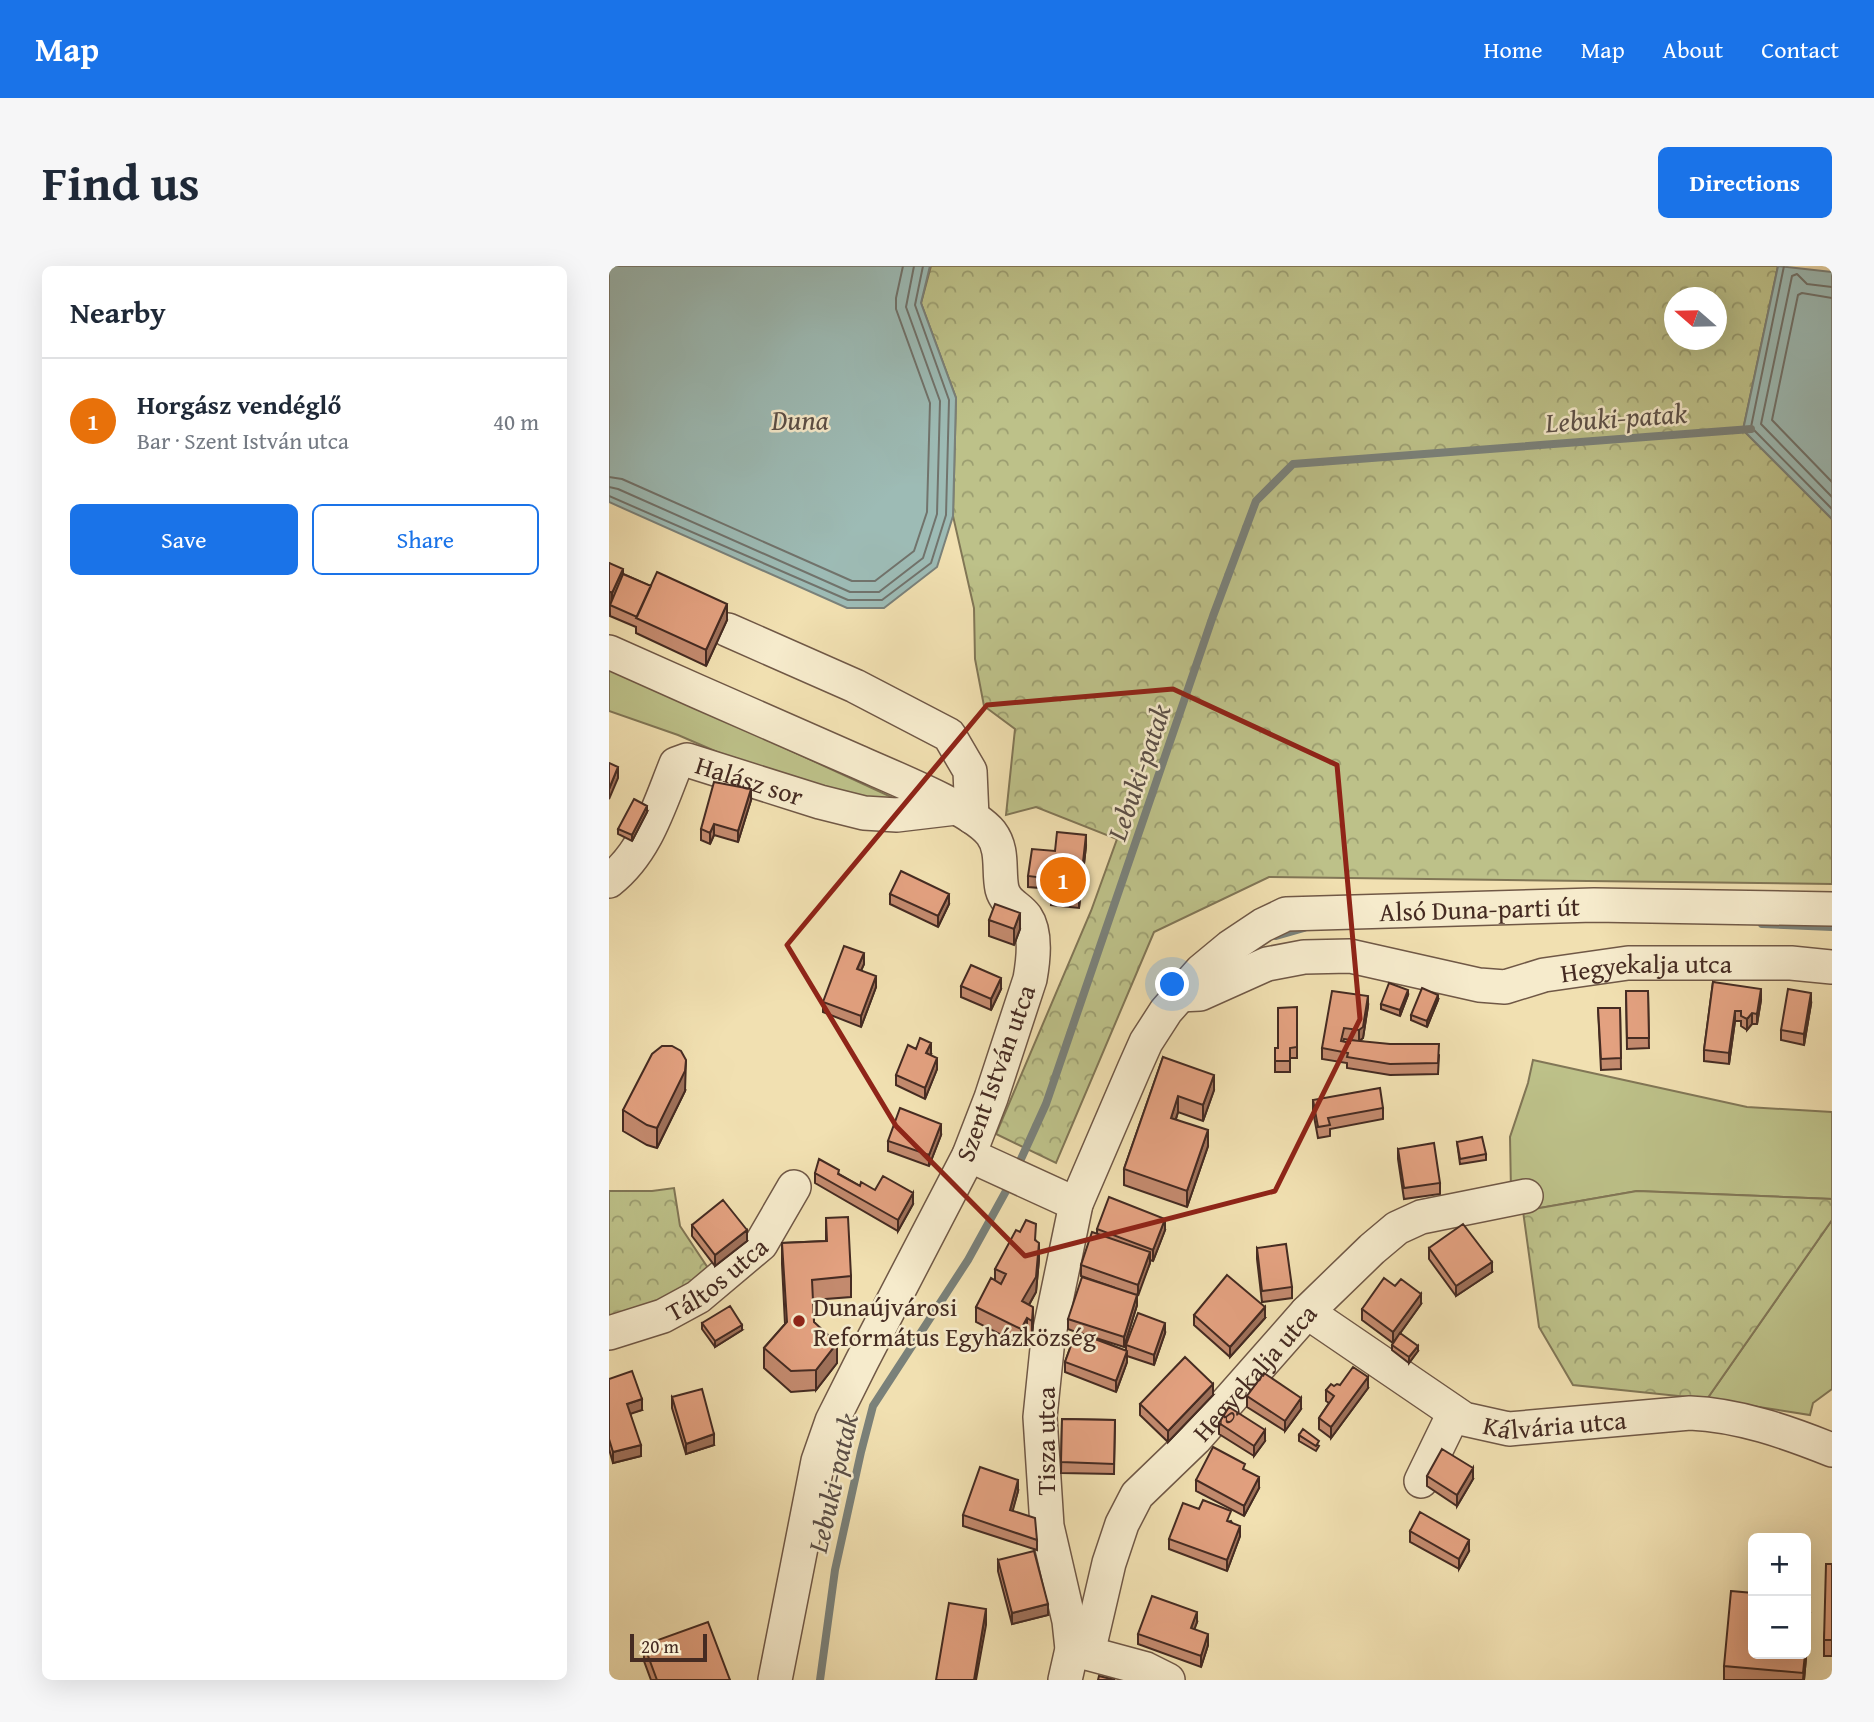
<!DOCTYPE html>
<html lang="en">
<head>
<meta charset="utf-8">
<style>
  :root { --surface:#fff; --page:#f6f6f7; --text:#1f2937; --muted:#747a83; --line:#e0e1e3; --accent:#1a73e8 }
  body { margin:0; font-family:"Gentium Book Plus",serif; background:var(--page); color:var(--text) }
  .controls { position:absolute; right:21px; bottom:21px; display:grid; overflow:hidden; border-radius:10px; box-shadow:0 7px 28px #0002 }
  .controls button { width:63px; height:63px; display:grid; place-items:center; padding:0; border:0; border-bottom:2px solid var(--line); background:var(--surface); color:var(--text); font:35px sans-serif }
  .compass { position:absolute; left:1055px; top:21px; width:63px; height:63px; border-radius:50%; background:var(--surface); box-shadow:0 7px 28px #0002; rotate:290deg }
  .scale { position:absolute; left:21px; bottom:18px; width:77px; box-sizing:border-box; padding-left:7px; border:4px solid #452b22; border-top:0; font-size:19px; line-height:24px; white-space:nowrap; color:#452b22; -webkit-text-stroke:5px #f6ebcc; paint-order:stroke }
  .you { position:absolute; left:564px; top:719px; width:24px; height:24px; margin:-18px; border:5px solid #fff; border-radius:50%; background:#1a73e8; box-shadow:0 0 0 10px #1a73e833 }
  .badge { display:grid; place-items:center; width:46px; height:46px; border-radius:50%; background:var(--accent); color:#fff; font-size:23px; font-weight:700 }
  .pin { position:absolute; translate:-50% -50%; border:4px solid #fff; box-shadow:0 2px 7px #0006 }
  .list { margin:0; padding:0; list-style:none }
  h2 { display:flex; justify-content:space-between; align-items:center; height:91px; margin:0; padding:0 28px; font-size:30px }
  h2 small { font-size:23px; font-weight:400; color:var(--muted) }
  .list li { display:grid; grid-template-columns:46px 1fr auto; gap:21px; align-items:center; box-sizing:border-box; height:126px; padding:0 28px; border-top:2px solid var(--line) }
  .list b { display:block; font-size:26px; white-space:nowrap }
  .list p { margin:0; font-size:23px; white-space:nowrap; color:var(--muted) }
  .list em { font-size:23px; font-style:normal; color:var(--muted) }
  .actions { display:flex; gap:14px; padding:21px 28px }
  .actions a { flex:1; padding:16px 0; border:2px solid var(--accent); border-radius:10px; text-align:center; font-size:24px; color:var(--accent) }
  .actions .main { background:var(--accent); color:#fff }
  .map { position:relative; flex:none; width:1223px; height:1414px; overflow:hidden; border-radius:10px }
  header { display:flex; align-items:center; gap:42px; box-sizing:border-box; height:98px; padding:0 35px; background:var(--accent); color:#fff }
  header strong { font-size:33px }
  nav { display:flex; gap:38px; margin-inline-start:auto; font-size:24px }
  .intro { display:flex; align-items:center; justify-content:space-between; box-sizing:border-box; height:168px; padding:0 42px }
  h1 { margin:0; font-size:49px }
  .button { padding:18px 32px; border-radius:10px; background:var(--accent); color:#fff; font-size:24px; font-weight:700 }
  main { display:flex; gap:42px; padding:0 42px }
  aside { flex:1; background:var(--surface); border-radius:10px; box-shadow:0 7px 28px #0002 }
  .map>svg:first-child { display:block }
</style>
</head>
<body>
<header>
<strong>Map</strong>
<nav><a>Home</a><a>Map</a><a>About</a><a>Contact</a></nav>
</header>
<div class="intro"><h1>Find us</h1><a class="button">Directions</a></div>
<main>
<aside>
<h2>Nearby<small></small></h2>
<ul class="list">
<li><span class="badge" style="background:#e8710a">1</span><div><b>Horgász vendéglő</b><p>Bar · Szent István utca</p></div><em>40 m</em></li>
</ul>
<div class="actions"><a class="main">Save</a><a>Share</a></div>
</aside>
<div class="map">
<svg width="1223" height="1414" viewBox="0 0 1223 1414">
  <defs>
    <pattern id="forest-crowns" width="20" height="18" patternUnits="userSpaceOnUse" patternTransform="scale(1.75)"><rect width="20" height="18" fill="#bdc189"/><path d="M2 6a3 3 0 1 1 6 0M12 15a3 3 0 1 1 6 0" fill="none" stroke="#9b9d70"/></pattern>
  </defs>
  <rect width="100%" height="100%" fill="#f1e0b1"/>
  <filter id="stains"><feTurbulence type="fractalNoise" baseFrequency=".00286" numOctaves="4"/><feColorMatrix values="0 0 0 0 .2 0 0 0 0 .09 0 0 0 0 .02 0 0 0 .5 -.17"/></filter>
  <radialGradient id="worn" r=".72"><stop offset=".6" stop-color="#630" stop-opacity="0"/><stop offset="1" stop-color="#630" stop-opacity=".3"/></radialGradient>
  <path fill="#bdc189" stroke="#817656" stroke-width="2" d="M0,401L302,540L272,543L164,510L69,469L0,445Z
    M924,794L1138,841L1223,846V933L1028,925L914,945L902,925L901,871L919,817Z
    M1223,954V1123L1204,1137L1201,1149L1098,1133Z"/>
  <path fill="url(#forest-crowns)" stroke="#817656" stroke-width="2" fill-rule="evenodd" d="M322,0H1169L1134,164L1223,253V618L660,611L545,666L447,897L387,868L482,645L508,573L427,541L397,549L406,463L375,440L366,393L365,342L344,250L347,132L312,37ZM1066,32H1108V74H1066Z
    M65,922L71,960L105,1011L84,1023L0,1054V925H43Z
    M1028,925L1223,933V954L1098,1133L964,1119L930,1061L914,945Z"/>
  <path fill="#9dbbb5" stroke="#7a817a" stroke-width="2" d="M0,0H321L312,37L347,132L344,250L328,301L275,342H238L0,236Z
    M1169,0L1223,6V253L1134,164Z"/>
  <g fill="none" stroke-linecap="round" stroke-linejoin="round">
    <path stroke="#71736c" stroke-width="2" d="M1175,0L1142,161L1223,243
      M1223,21L1198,18L1188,8L1183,10L1152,158L1223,231
      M1223,32L1193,27L1189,29L1163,154L1223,216
      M0,211L13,213L243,315H266L305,285L318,246L321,137L287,43V32L294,0
      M0,221L9,223L241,326H270L314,292L328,248L331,135L297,41L305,0
      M0,230L239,334H273L322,297L337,249L340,134L306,39L314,0"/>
    <path stroke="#7a817a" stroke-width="8" d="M1153,658L1223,661
      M667,670L695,662
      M407,904L437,838L604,350L647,235L684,198L1142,163
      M211,1414L226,1304L252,1186L264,1140L359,994L402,916"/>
    <g stroke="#705846" stroke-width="36">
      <g id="minor">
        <path d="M119,364L246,420L340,469L361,505L363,551"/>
        <path d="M0,386C82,423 165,459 247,495C280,510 362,542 382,567C395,584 389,605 393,623C397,638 409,640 417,651C428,667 424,696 421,713L382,832L360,889L253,1095L223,1155L209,1195L166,1414"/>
        <path id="s1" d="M0,615C37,586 50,540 67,498L78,494L211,536L255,547L288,549L347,542"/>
        <path id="s2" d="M570,729L591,728L658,698L695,691L741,690L870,719L896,721L935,709L1019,697H1182L1223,701"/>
        <path d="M360,889L467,938"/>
        <path id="s3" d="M698,1046L855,1153L900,1163L1081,1147C1130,1149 1178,1166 1223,1184"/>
        <path id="s4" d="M0,1067L54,1050L89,1031L152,978L185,921"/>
        <path d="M812,1215L845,1147"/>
        <path d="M463,1383L537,1403L559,1414"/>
        <path id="s5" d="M479,1387L500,1297L513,1258L528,1229L586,1173L698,1046L763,983L788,962L812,951L917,930"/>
        <path id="s6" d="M456,1414L463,1383L460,1355L438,1260L431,1151L439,1073L467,938L525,803L537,776L557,745L592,705L621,681L654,659L677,648L985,639L1223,643"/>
      </g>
    </g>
    <use href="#minor" stroke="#f6ebcc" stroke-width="33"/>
  </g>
  <path fill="#c38a6e" stroke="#452b22" stroke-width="2" fill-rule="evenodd" d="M0,297L14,308L118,354L97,400L27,367V361L1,350Z
    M142,534L129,576L105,569L101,578L92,574V563Z
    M38,546L23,575L9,568V563Z
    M477,580L470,642L442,639L443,623L419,621V610L446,585Z
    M281,628L340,638L329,661L281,638Z
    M380,654L411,663L405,679L380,670Z
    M255,698L252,704L267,721L252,761L214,746V736Z
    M1104,716L1152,734L1148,758H1143L1138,764L1132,760V755H1126L1120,798L1095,795V784Z
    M352,720L392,723L382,744L352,731Z
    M1017,725H1039L1040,782L1018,783Z
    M799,729L791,750L772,743V738Z
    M829,734L818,761L802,754V749Z
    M1202,738L1195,779L1172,774V764Z
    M759,740L754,772L750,775L830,789L829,808L781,809L738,802V797L713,793V782ZM735,773L747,775L741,777L734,776Z
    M688,741V792H681V806H666V782H669Z
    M989,742H1011L1012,803L992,804Z
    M307,783L322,788L321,789L328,803L316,833L287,819V809Z
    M554,791L605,824L594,855L569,846L567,853L599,880L578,941L515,919V903Z
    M76,825L48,882L38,879L14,865V844Z
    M704,834L774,842V853L721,863V870L709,872L704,845Z
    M332,869L320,900L279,885V875Z
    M848,876L877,888V894L851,898Z
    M789,883L831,917V928L795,933L789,893Z
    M206,907L230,908L251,920L304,938L289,965L206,917Z
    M217,952L242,1010V1031L204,1034L205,1056L228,1097L207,1124L182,1126L155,1102V1082L176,1058L173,998V977L217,975Z
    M83,959L138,975L106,1000L83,970Z
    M488,963L556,964L544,995L541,994V997L528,1029V1039L515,1081L468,1066L517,1085V1079L556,1067L545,1099L518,1090V1096L507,1126L456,1106V1096L467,1066L459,1063V1053L504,1021L472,1010V999L488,968Z
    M427,975L430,993L427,1026L420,1039L424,1057L423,1071L418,1068L412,1079L367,1056V1041L386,1015V1003Z
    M648,982L683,1021V1032L653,1036L648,993Z
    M820,982L883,1006L847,1030L820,993Z
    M812,1038L784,1077L753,1054V1043Z
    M585,1049L656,1052L621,1091L585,1059Z
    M93,1057L133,1064L106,1081L93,1063Z
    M783,1079L809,1085L800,1097L783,1084Z
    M0,1113L33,1144L21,1147L32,1190L4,1197L0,1183Z
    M731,1119L759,1122L722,1172L710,1163V1152L720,1137L717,1135V1124Z
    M604,1129L559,1176L531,1149V1138Z
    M638,1130L692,1143L676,1165L638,1141Z
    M63,1131L105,1179L77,1188L63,1142Z
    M453,1153L506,1154L505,1208L452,1207Z
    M610,1157L656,1175L645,1190L610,1168Z
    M690,1169L710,1180L707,1185L690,1175Z
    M818,1210L864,1213L848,1240L818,1220Z
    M587,1214L650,1222L635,1250L587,1225Z
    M409,1225L403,1245L428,1274V1284L354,1260V1249Z
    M622,1255L631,1270L618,1305L560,1283V1273Z
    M801,1265L860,1285L850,1303L801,1276Z
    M389,1294L439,1349L403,1358L389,1305Z
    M1223,1298V1390H1215V1374Z
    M1201,1348L1195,1414H1115V1400Z
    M588,1356L585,1363L599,1379L592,1401L529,1378V1368Z
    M35,1379L121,1414H42L35,1395Z"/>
  <path fill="#9f715a" stroke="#452b22" stroke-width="2" d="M14,303V318L3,340V327Z
    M118,338V354L97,400V384Z
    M9,501V512L0,533V523Z
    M142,523V534L129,576V565Z
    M38,540V546L23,575V569Z
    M105,558V569L101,578V567Z
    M477,569V580L470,642V632Z
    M340,628V638L329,661V650Z
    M411,647V663L405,679V663Z
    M255,687V698L248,714V703Z
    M267,710V721L252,761V750Z
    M392,712V723L382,744V733Z
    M1152,723V734L1148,758V748Z
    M799,724V729L791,750V744Z
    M1202,727V738L1195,779V768Z
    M829,729V734L818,761V755Z
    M759,730V740L754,772L750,775V764Z
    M1126,745V755L1120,798V787Z
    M1143,747V758L1138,764V753Z
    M322,777V788L317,798V787Z
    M328,792V803L316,833V822Z
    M77,794L76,825L48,882V862Z
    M605,809V824L594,855V839Z
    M569,830V846L562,867V852Z
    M332,858V869L320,900V889Z
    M599,864V880L578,941V925Z
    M304,927V938L289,965V954Z
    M556,953V964L544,995V984Z
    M138,964V975L106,1000V989Z
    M430,977V993L427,1026L413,1051V1035Z
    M541,986V997L529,1030V1019Z
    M883,996V1006L847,1030V1020Z
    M812,1028V1038L784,1077V1066Z
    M528,1029V1039L515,1081V1071Z
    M424,1041V1057L423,1071V1055Z
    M656,1041V1052L621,1091V1081Z
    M418,1052V1068L412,1079V1063Z
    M556,1057V1067L545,1099V1089Z
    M133,1059V1064L106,1081V1075Z
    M228,1077V1097L207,1124V1104Z
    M809,1080V1085L800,1097V1091Z
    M518,1085V1096L507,1126V1115Z
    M759,1111V1122L722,1172V1161Z
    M604,1118V1129L559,1176V1165Z
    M692,1132V1143L676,1165V1155Z
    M33,1133V1144L18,1149V1138Z
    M656,1164V1175L645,1190V1180Z
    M105,1168V1179L77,1188V1178Z
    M32,1179V1190L4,1197V1186Z
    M864,1202V1213L848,1240V1229Z
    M650,1211V1222L635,1250V1240Z
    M409,1214V1225L401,1255V1244Z
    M631,1260V1270L618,1305V1294Z
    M860,1274V1285L850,1303V1293Z
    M1201,1332V1348L1195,1414H1194Z
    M439,1338V1349L403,1358V1347Z
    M377,1343V1359L367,1414H365Z
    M588,1346V1356L582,1373V1362Z
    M599,1368V1379L592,1401V1390Z"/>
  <path fill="#e3a180" stroke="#452b22" stroke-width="2" d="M0,297L14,303L3,327L0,325Z
    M48,306L118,338L97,384L27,352Z
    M14,308L42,320L28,351L1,339Z
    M0,497L9,501L0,523Z
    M105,516L142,523L129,565L105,558L101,567L92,563Z
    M25,533L38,540L23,569L9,563Z
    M448,566L477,569L470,632L442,628L444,613L419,610L423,583L446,585Z
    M292,605L340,628L329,650L281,628Z
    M386,638L411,647L405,663L380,654Z
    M235,680L255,687L248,703L267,710L252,750L214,736Z
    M362,699L392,712L382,733L352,720Z
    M1104,716L1152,723L1148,748L1143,747L1138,753L1132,750V745H1126L1120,787L1095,784Z
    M780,717L799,724L791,744L772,738Z
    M813,722L829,729L818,755L802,749Z
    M1179,723L1202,727L1195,768L1172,764Z
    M723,725L759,730L754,761L750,764L735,762L732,775L741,777V774L781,778H830L829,797L781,798L738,791L739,787L713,782Z
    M1017,725H1039L1040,772H1018Z
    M688,741V781L681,782V795H666V782H669V742Z
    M989,742H1011L1012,792L992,793Z
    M311,772L322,777L317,787L328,792L316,822L287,809L299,779L307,783Z
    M53,780H63L72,785L77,794L76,805L48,862L38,859L14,844L43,788Z
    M554,791L605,809L594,839L569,830L562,852L599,864L578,925L515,903Z
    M771,822L774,842L719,852L721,859L709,861L704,834Z
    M291,842L332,858L320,889L279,875Z
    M873,871L877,888L851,893L848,876Z
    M825,877L831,917L795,922L789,883Z
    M210,893L230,904L229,908L251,920L252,916L266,924L274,910L304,927L289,954L206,907Z
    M500,931L556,953L544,984L488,963Z
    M114,934L138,964L106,989L83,959Z
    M239,951L242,1010L203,1014L205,1056L228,1077L207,1104L182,1105L155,1082L178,1056L173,977L218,975L217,952Z
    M417,954L427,958L426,974L430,977L427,1011L413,1035L424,1041L423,1055L418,1052L412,1063L367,1041L382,1012L392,1018L397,1008L386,1003L407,964L411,966Z
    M854,958L883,996L847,1020L820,982Z
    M483,966L541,986L529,1019L472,999Z
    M677,978L683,1021L653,1025L648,982Z
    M618,1009L656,1041L621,1081L585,1049Z
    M473,1011L528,1029L515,1071L459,1053Z
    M775,1012L786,1020L792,1013L812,1028L784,1066L753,1043Z
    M121,1040L133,1059L106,1075L93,1057Z
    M529,1047L556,1057L545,1089L517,1079Z
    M467,1066L518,1085L507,1115L456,1096Z
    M791,1067L809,1080L800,1091L783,1079Z
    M576,1091L604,1118L559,1165L531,1138Z
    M744,1101L759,1111L722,1161L710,1152L725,1130L717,1124L722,1118L725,1120L728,1118L731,1119Z
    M23,1105L33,1133L18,1138L32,1179L4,1186L0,1173V1113Z
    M655,1107L692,1132L676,1155L638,1130Z
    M93,1123L105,1168L77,1178L63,1131Z
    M620,1141L656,1164L645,1180L610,1157Z
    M453,1153L506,1154L505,1198L452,1196Z
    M694,1163L710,1175L707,1180L690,1169Z
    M604,1181L636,1198L634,1203L650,1211L635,1240L587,1214Z
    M833,1183L864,1202L848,1229L818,1210Z
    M371,1201L409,1214L401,1244L426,1252L428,1274L354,1249Z
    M594,1234L622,1245L618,1255L631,1260L618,1294L560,1273L574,1237L590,1243Z
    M811,1246L860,1274L850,1293L801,1265Z
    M425,1285L439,1338L403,1347L389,1294Z
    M1217,1298H1223V1374H1215Z
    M1122,1325L1144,1327V1388H1196L1194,1407L1115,1400Z
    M543,1330L588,1346L582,1362L599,1368L592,1390L529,1368Z
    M1197,1332H1201L1197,1376Z
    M340,1337L377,1343L365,1414H327Z
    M99,1356L121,1414H48L35,1379Z
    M490,1410L506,1414H489Z"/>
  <path fill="none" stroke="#8f2418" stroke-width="5" stroke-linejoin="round" d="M564,423L728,499L751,753L666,925L416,990L287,860L178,679L378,439Z"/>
  <circle fill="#8f2418" stroke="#f6ebcc" stroke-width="2.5" cx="190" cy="1055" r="7"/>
  <g text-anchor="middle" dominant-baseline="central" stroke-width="5" stroke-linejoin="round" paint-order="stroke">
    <g font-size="26" fill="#452b22" stroke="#f6ebcc">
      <text stroke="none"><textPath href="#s1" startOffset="214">Halász sor</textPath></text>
      <text stroke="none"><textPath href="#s6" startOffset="1046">Alsó Duna-parti út</textPath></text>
      <text stroke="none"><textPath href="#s2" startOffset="480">Hegyekalja utca</textPath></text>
      <text transform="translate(386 807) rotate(-70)">Szent István utca</text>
      <text stroke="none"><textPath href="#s4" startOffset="122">Táltos utca</textPath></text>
      <text stroke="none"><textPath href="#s5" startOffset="336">Hegyekalja utca</textPath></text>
      <text stroke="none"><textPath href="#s3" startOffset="282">Kálvária utca</textPath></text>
      <text transform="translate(436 1175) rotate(-90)">Tisza utca</text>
    </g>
    <g font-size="26" fill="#452b22" stroke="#f6ebcc" text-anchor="start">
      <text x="204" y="1040">Dunaújvárosi<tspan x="204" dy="30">Református Egyházközség</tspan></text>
    </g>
    <g font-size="28" font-style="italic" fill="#5b4f47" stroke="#f6ebcc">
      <text transform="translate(1007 151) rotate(-4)">Lebuki-patak</text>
      <text x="191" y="153">Duna</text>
      <text transform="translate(529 506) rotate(-71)">Lebuki-patak</text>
      <text transform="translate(223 1217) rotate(-77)">Lebuki-patak</text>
    </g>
  </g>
  <rect width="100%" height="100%" filter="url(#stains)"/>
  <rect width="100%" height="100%" fill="url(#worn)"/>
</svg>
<div class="controls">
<button>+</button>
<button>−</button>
</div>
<svg class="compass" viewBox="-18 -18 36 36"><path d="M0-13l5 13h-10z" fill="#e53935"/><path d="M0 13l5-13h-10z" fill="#747a83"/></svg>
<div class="scale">20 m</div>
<div class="you"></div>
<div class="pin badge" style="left:454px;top:614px;background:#e8710a">1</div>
</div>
</main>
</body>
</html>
